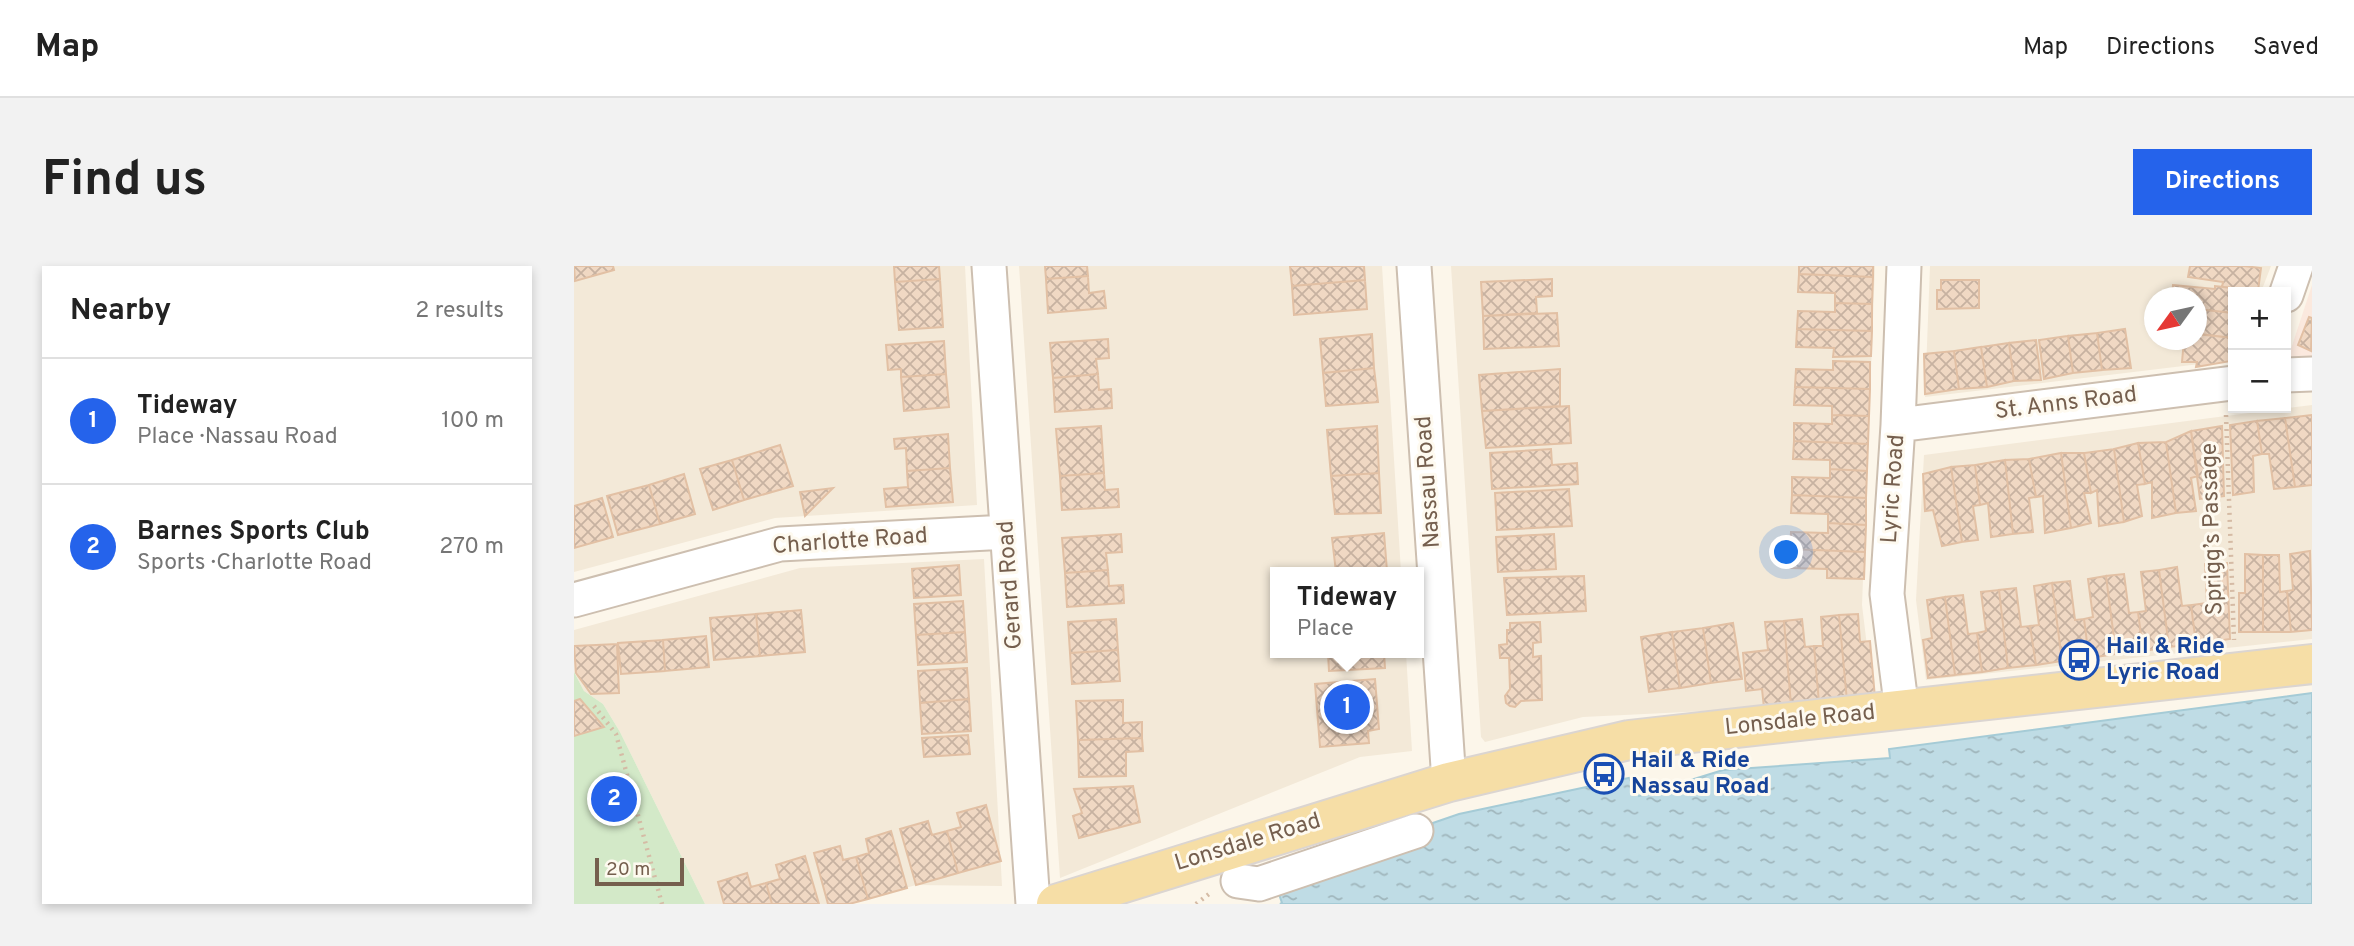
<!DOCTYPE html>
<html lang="en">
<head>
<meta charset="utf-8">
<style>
  :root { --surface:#fff; --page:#f2f2f2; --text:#222; --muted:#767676; --line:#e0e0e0; --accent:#2563eb }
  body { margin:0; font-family:Overpass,sans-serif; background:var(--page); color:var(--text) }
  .controls { position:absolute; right:21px; top:21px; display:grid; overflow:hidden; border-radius:0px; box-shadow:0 4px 10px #0003 }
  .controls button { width:63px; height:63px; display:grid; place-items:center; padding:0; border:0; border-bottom:2px solid var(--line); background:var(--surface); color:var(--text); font:35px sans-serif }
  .compass { position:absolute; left:1570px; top:21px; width:63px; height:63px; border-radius:50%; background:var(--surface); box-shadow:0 4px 10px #0003; rotate:237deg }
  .scale { position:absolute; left:21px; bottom:18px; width:89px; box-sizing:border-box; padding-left:7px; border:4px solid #755f4e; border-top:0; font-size:19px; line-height:24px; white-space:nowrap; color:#755f4e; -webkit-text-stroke:5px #fefaf0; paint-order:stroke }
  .you { position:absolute; left:1213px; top:287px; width:24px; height:24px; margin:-18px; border:5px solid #fff; border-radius:50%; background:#1a73e8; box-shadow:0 0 0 10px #1a73e833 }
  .badge { display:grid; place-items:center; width:46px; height:46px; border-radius:50%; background:var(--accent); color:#fff; font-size:23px; font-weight:700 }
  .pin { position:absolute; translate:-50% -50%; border:4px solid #fff; box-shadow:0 2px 7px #0006 }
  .popup { position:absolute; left:696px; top:301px; width:154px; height:91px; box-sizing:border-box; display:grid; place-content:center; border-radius:0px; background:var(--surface); filter:drop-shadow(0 2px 5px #0005); font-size:23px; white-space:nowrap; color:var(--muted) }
  .popup b { font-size:26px; color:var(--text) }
  .popup::after { content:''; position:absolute; left:50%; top:100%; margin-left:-14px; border:14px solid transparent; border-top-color:var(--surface) }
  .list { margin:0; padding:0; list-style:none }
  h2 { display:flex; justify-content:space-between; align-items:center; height:91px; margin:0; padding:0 28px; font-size:30px }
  h2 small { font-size:23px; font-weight:400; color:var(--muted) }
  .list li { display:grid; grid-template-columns:46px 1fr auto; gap:21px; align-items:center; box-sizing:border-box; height:126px; padding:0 28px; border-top:2px solid var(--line) }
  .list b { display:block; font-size:26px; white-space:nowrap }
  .list p { margin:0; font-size:23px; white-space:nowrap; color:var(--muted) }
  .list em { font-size:23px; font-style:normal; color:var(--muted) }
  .map { position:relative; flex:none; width:1738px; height:638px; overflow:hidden; border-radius:0px }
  header { display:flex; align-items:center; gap:42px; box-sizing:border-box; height:98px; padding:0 35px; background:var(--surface); border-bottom:2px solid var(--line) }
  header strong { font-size:33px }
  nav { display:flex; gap:38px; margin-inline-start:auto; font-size:24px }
  .intro { display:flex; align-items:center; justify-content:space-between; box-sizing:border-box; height:168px; padding:0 42px }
  h1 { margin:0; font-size:49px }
  .button { padding:18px 32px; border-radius:0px; background:var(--accent); color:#fff; font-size:24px; font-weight:700 }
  main { display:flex; gap:42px; padding:0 42px }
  aside { flex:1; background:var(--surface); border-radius:0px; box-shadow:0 4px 10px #0003 }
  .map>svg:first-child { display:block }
</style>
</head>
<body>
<header>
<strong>Map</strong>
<nav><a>Map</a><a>Directions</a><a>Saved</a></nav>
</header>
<div class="intro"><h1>Find us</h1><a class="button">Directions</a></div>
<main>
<aside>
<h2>Nearby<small>2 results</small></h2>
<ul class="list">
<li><span class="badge">1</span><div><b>Tideway</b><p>Place · Nassau Road</p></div><em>100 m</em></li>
<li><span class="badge">2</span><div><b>Barnes Sports Club</b><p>Sports · Charlotte Road</p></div><em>270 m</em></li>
</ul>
</aside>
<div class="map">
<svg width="1738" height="638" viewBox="0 0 1738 638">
  <defs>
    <pattern id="water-ripples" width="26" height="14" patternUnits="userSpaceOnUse" patternTransform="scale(1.75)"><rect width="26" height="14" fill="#bfdce5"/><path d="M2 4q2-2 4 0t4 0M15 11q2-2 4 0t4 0" fill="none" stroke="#a0b6bc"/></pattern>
    <pattern id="building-cross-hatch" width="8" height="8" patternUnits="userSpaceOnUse" patternTransform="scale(1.75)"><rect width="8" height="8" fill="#f0d8c3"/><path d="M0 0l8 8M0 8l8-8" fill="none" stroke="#c7b2a1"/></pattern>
  </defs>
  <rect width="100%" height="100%" fill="#fcf6ea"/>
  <path fill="#f3e9d8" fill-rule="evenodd" d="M0,0H391L403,239L201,252L0,306Z
    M445,0H808L827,306H701V387H832L838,485L786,491L486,612Z
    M877,0H1301L1288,339L1298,421L1174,443L1009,451L911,476L907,471Z
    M1356,0H1697L1687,26H1659V94L1351,131ZM1580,32H1622V74H1580Z
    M1738,139V373L1352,414L1342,334L1350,189Z
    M410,293L428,620L342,619L275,638H131L46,466L29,438L10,425L0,406V364L226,302Z"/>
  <path fill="#fbe9de" d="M1738,19V95H1713Z"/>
  <path fill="#d3e9c8" d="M0,406L10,425L29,438L46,466L131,638H0Z"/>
  <path fill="url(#water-ripples)" stroke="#a5cbd6" stroke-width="2" d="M1738,427V638H706L708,637L702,619L853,559L885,548L1055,512L1065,530L1149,504L1316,492L1315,483Z"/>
  <path fill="url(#building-cross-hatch)" stroke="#e2c0a4" stroke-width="2" d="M0,0H39L40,4L1,15Z
    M320,0H365L366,13L321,16Z
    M471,0H513L514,10L472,13Z
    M716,0H790L791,14L718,20Z
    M1225,0H1299V11L1225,8Z
    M1616,0H1670L1687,2L1684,25L1648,21L1649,16L1614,11Z
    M1225,8L1299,11L1298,38L1261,37V27L1224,26Z
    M514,10L515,27L530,25L532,42L474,47L472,13Z
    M366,13L369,61L325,64L321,16Z
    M978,13V30L962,31L963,47L909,50L907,16Z
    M791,14L793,43L720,49L718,20Z
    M1367,14H1405V42L1363,43V24H1367Z
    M1599,19L1641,23V20L1678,24V26H1659V47L1622,43V32H1598Z
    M1261,37L1298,38V65L1223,63L1224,45L1261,46Z
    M1622,43L1659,47V72L1626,68V62H1622Z
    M983,47L985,80L910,83L909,50Z
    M1735,51L1738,52L1737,85L1724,79Z
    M1223,63L1298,65L1297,90L1259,91L1260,82L1222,81Z
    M1551,63L1557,102L1528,104L1523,67Z
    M1523,67L1528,104L1499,107L1494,70Z
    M798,68L800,102L749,107L746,73Z
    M1622,68L1659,72L1657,95L1622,101L1623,96H1608L1610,74H1622Z
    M1494,70L1499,107L1470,113L1465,74Z
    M534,73L535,92L522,93L524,108L479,112L476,77Z
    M1462,74L1467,114L1440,115L1435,77Z
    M370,75L372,108L327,111V103L314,104L312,79Z
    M1435,77L1440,115L1413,121L1407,81Z
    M1407,81L1413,121L1385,123L1380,85Z
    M1380,85L1385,123L1351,128L1350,88Z
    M1259,95L1296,96V123L1221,121L1222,103L1259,104Z
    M800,102L804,136L752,140L749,107Z
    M986,103V140L908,145L905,109Z
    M372,108L375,141L330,145L327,111Z
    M524,108L525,124L537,123L538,142L481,146L479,112Z
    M1221,121L1296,123L1295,150L1258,149V140L1220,139Z
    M995,140L997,177L912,182L908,145Z
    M1258,149L1295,150L1294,178L1220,175V157L1258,158Z
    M1738,149V219L1721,221L1711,152Z
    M1711,152L1721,221L1700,223L1695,188H1688L1683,155Z
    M1683,155L1688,188L1679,190L1680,226L1659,229L1656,159Z
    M527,160L530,207L486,210L482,163Z
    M803,160L805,207L757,210L753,164Z
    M1648,160L1650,230L1626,233L1617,165Z
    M1617,165L1624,210L1617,212L1622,245L1602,247L1592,176Z
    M374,168L376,202L333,205L332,182L321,183L320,173Z
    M1220,175L1294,178L1293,205L1256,203V194L1219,193Z
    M1592,176L1602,247L1578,252V216L1571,218L1564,177Z
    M1564,177L1571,218L1563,219L1568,250L1550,256L1540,183Z
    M206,179L219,220L170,234L158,194Z
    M977,183L978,199L1003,197L1004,218L918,223L916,187Z
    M1540,183L1550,256L1525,260L1523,224L1517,227L1510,187Z
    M1487,187L1497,262L1471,267L1469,230L1462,231L1455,193Z
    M1487,187H1510L1517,227H1510L1517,257L1497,262Z
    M1455,193L1462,231L1455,232L1459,266L1439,268L1431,194Z
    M158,194L170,234L139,244L126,203Z
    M1431,194L1439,268L1417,271L1414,237L1406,239L1401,199Z
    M1401,199L1406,239L1399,240L1404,274L1388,276L1377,201Z
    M1377,201L1388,276L1368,280L1359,244L1351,245L1349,208Z
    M376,202L379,236L312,241L310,223L334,221L333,205Z
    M1256,203L1293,205L1292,232L1218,229V211L1256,212Z
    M530,207L531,224L544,223L545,241L488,244L486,210Z
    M805,207L807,247L761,248L757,210Z
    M110,208L121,248L86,258L75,219Z
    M75,219L86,258L44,269L33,230Z
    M259,222L231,250L226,226Z
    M995,223L998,260L923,264L921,227Z
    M1218,229L1292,232V259L1254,257V248L1217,247Z
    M28,232L39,271L0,282V240Z
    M1254,257L1292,259L1291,286L1216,283L1217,266L1254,267Z
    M810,267L813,305L762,306L758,272Z
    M547,268L548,286L532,287L534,304L491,307L488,272Z
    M980,268L982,303L924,306L922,271Z
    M1216,283L1291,286L1290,313L1253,312V303L1216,302Z
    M1736,285L1738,364L1717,366L1713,325L1719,324L1716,288Z
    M1671,288L1689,289V366H1665V327H1671Z
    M1689,289H1705L1706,326L1713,325L1717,366H1689Z
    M1653,297L1656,373L1622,378L1617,339L1633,337L1631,298Z
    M385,299L387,329L340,332L338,303Z
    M1603,301L1608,340L1617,339L1622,378L1595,381L1585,304Z
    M534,304L535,320L549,319L550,337L493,341L491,307Z
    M1585,304L1595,381L1569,385L1564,346L1572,345L1567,306Z
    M1550,308L1555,347L1564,346L1569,385L1542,388L1532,310Z
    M1010,310L1012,345L933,349L930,312Z
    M1532,310L1542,388L1515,392L1510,353L1519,351L1514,313Z
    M1496,315L1501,354L1510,353L1515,392L1488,395L1478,317Z
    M1478,317L1488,395L1462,399L1456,360L1465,359L1460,320Z
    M1442,322L1447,361L1456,360L1462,399L1434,402L1425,324Z
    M1425,324L1434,402L1408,406L1403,367L1412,365L1407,326Z
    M1389,329L1394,368L1403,367L1408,406L1381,409L1371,331Z
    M1371,331L1381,409L1354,412L1349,374L1358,372L1353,334Z
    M389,335L391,366L342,369L340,338Z
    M227,344L231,386L186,390L182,348Z
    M182,348L186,390L140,394L136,352Z
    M1284,348L1286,376L1296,375L1301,432L1273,435L1265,349Z
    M1265,349L1273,435L1245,437L1240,380H1249L1247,351Z
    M542,353L544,384L496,387L494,356Z
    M1228,353L1231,381L1240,380L1245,437L1217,439L1210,355Z
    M1210,355L1217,439L1190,442L1188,423L1172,425L1169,387L1194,384L1191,356Z
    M966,356L967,376L959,377V391L967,390L968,434L947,435L941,441L936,440L932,437L931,430L936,423L935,392H926L925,379L933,378V364H936V357Z
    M1159,357L1168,413L1137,417L1129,362Z
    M1129,362L1137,417L1106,422L1098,366Z
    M391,366L393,396L344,399L342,369Z
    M1098,366L1106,422L1075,426L1067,371Z
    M132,370L135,401L91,405L89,374Z
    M89,374L91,405L47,408L44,377Z
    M43,378L45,427L17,428L2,407L0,380Z
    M544,384L546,415L498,418L496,387Z
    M754,387H810L811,402L755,405Z
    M393,402L395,433L346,437L344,405Z
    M801,413L805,463L794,465L795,477L746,481L741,418Z
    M6,433L30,461L0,470V435Z
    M395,433L397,465L348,468L346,437Z
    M549,434V457L568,456V472L504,474L502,435Z
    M394,469L396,488L350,491L348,472Z
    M568,472L569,485L552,486V510L505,511L504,474Z
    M559,520L566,556L505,572L499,550L508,547L500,523Z
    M412,539L427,595L384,607L373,565L387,561L383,547Z
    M354,555L358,569L373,565L384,607L342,619L326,563Z
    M317,565L333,622L294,633L282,591L295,587L292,573Z
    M266,580L269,594L282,591L294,633L275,638H254L240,587Z
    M231,590L245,638H198L192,617L206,613L202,599Z
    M173,607L177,621L192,617L198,638H150L144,616Z"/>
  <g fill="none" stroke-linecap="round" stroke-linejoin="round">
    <g stroke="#cdbfb0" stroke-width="37">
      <path id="minor" d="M415,0L459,638
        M840,0L875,516
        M1712,29L1722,0
        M1712,109L1738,108
        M1324,159L1659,117
        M0,334L206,278L433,266
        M1328,445L1313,328L1324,159L1330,0
        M664,615L685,618L842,565"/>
    </g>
    <g stroke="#dbd5d1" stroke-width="42">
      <path id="major" d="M482,638L875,516L1055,474L1738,398"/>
    </g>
    <path stroke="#d5bba5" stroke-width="4.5" stroke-dasharray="2 5" stroke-linecap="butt" d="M1652,149L1660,374
      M20,440L42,468L88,638
      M622,638L635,628"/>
    <use href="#minor" stroke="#fff" stroke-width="33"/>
    <use href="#major" stroke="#f6dea6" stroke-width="38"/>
  </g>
  <defs>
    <g id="bus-ring" transform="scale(2.0125)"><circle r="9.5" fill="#fefaf0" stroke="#1a4fb4" stroke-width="1.5"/><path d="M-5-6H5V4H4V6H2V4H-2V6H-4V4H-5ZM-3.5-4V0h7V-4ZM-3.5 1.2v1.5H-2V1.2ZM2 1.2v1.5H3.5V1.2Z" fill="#1a4fb4"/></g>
  </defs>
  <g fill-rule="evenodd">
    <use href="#bus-ring" x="1505" y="394"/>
    <use href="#bus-ring" x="1030" y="508"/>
  </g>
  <g text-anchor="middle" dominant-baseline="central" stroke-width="6" stroke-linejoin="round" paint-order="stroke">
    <g font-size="23" fill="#755f4e" stroke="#fefaf0">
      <text transform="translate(1492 138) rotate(-7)">St. Anns Road</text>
      <text transform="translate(855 216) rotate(-94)">Nassau Road</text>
      <text transform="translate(1320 223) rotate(-86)">Lyric Road</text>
      <text transform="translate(1639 263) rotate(-92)">Sprigg’s Passage</text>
      <text transform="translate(276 276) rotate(-4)">Charlotte Road</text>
      <text transform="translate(437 319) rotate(-94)">Gerard Road</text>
      <text transform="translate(1226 455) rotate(-6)">Lonsdale Road</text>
      <text transform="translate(674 577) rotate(-17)">Lonsdale Road</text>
    </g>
    <g font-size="23" font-weight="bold" fill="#164399" stroke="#fefaf0" text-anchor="start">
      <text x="1532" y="381">Hail &amp; Ride<tspan x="1532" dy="26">Lyric Road</tspan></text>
      <text x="1057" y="495">Hail &amp; Ride<tspan x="1057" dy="26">Nassau Road</tspan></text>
    </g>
  </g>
</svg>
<div class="controls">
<button>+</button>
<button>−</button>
</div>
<svg class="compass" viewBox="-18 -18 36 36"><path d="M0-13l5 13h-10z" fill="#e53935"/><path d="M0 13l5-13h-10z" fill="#767676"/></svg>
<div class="scale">20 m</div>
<div class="you"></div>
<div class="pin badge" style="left:773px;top:441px">1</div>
<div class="popup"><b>Tideway</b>Place</div>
<div class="pin badge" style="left:40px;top:533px">2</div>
</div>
</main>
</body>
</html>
